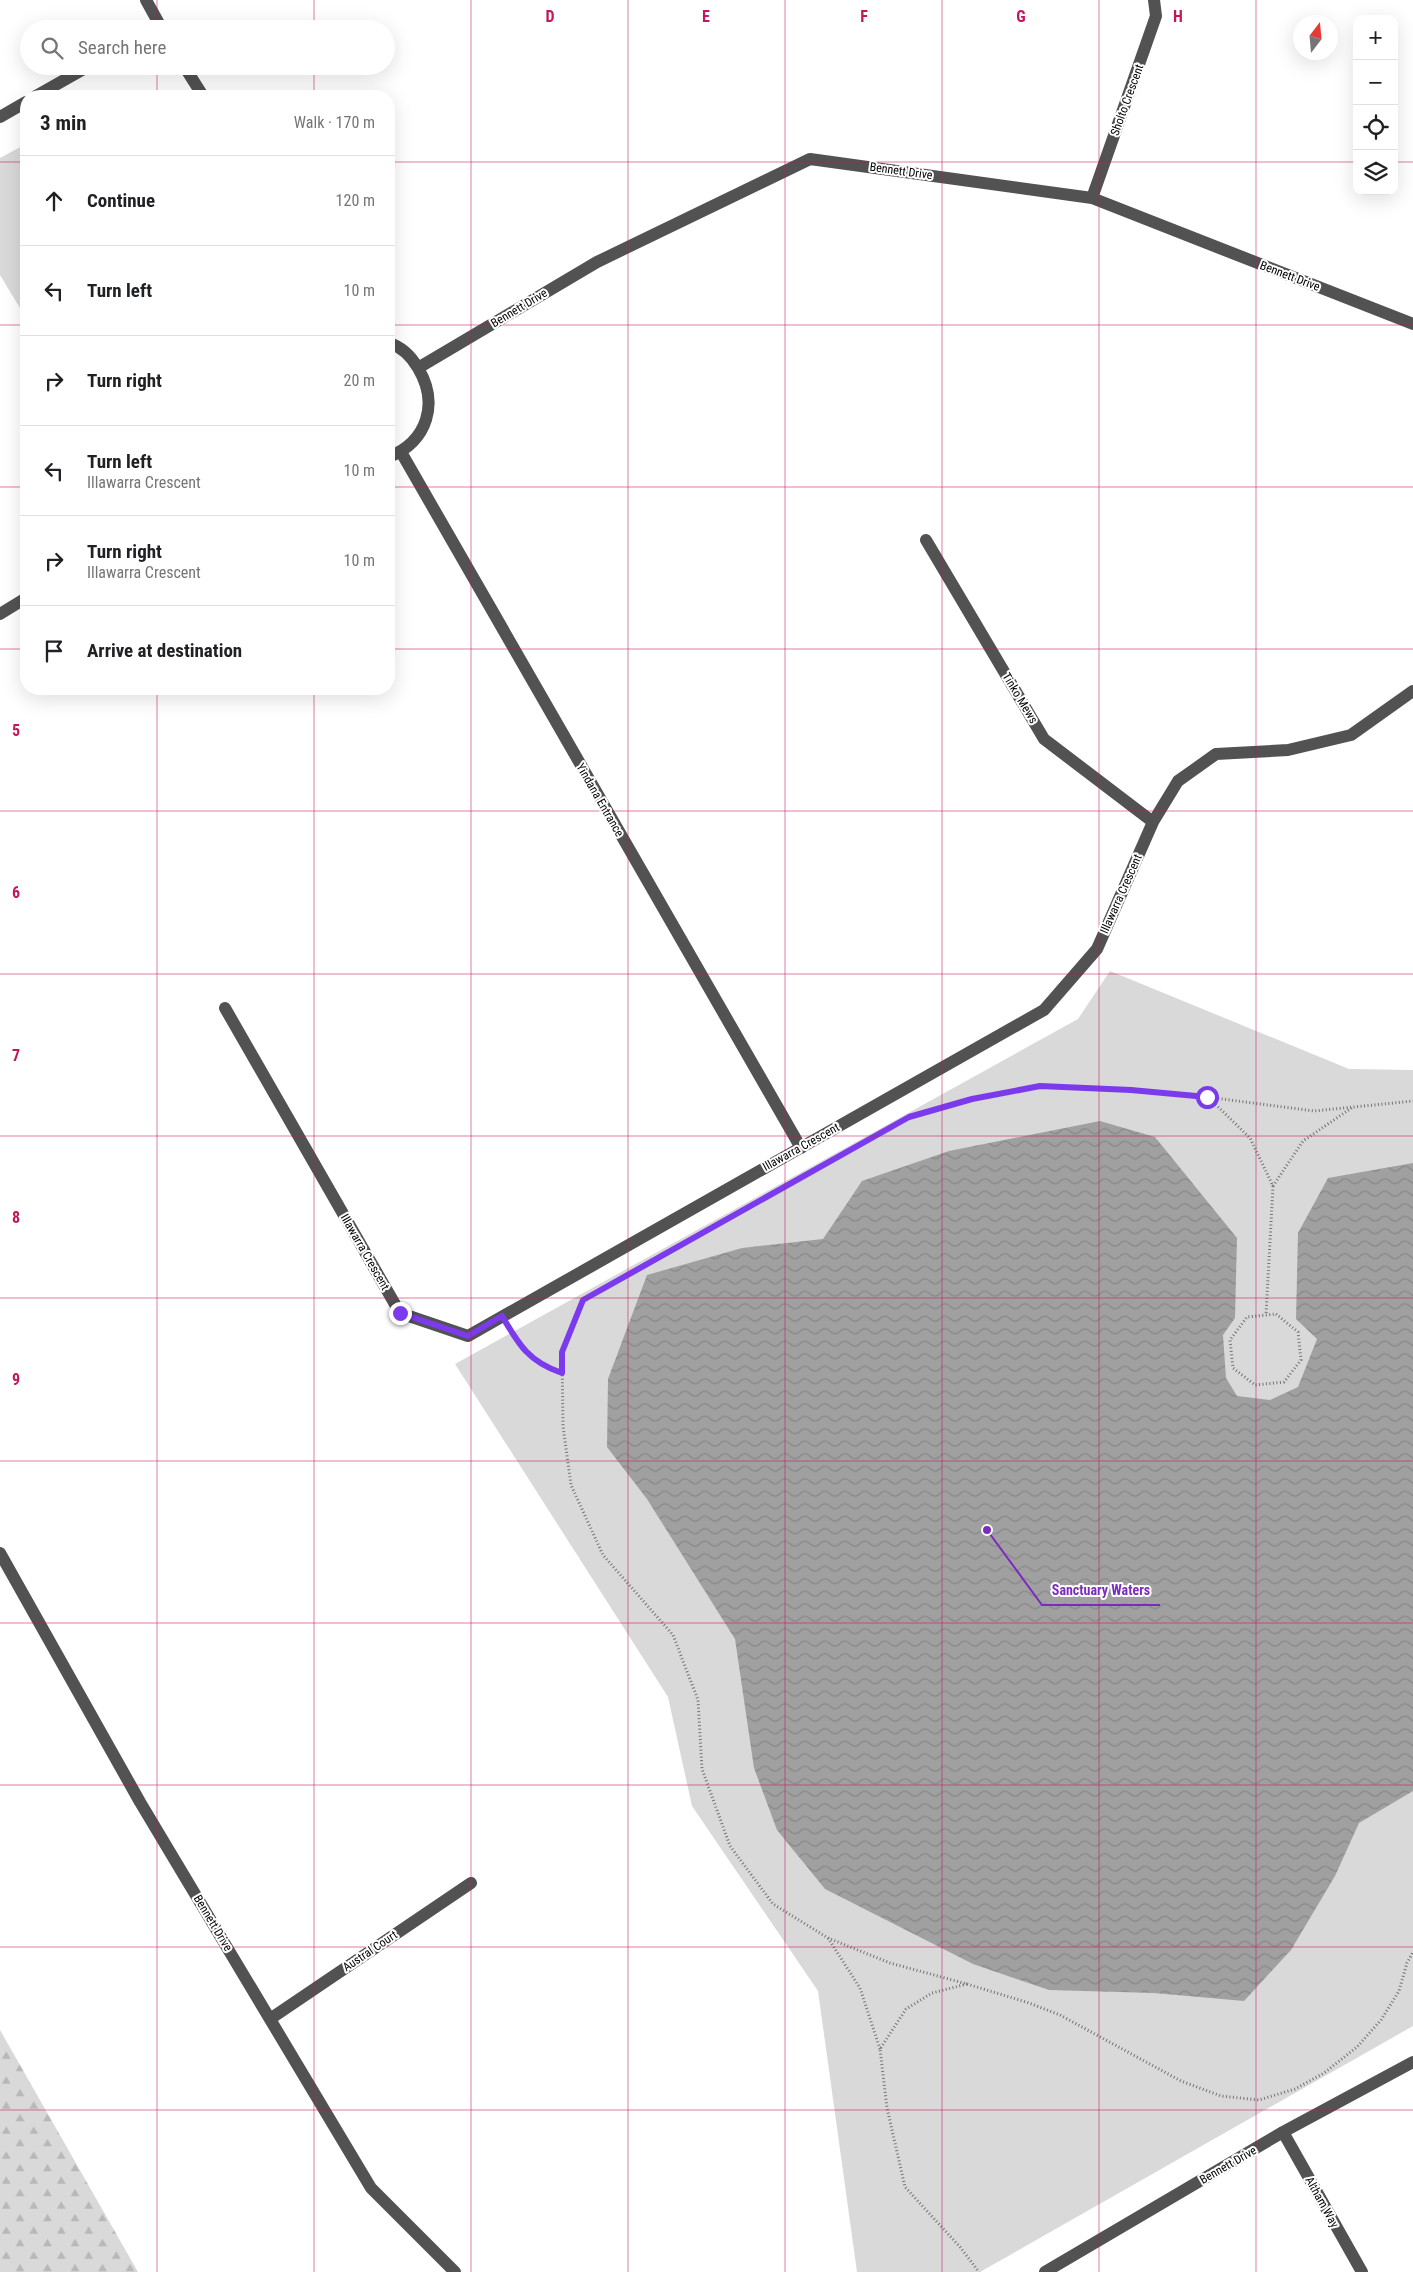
<!DOCTYPE html>
<html lang="en">
<head>
<meta charset="utf-8">
<style>
  :root { --surface:#fff; --page:#f2f2f2; --text:#202124; --muted:#757577; --line:#e0e0e0 }
  body { margin:0; font-family:"Roboto Condensed",sans-serif; background:var(--page); color:var(--text) }
  .controls { position:absolute; right:15px; top:15px; display:grid; overflow:hidden; border-radius:10px; box-shadow:0 5px 20px #0002 }
  .controls button { width:45px; height:45px; display:grid; place-items:center; padding:0; border:0; border-bottom:1px solid var(--line); background:var(--surface); color:var(--text); font:25px sans-serif }
  .compass { position:absolute; left:1293px; top:15px; width:45px; height:45px; border-radius:50%; background:var(--surface); box-shadow:0 5px 20px #0002; rotate:16deg }
  .stop { position:absolute; width:15px; height:15px; margin:-11px; border:4px solid #7c3aed; border-radius:50%; background:#fff }
  .stop.end { background:#7c3aed; border-color:#fff; box-shadow:0 1px 5px #0008 }
  .list { margin:0; padding:0; list-style:none }
  h2 { display:flex; justify-content:space-between; align-items:center; height:65px; margin:0; padding:0 20px; font-size:21px }
  h2 small { font-size:16px; font-weight:400; color:var(--muted) }
  .list li { display:grid; grid-template-columns:32px 1fr auto; gap:15px; align-items:center; box-sizing:border-box; height:90px; padding:0 20px; border-top:1px solid var(--line) }
  .list b { display:block; font-size:19px; white-space:nowrap }
  .list p { margin:0; font-size:16px; white-space:nowrap; color:var(--muted) }
  .list em { font-size:16px; font-style:normal; color:var(--muted) }
  .icon { flex:none; width:28px; height:28px; fill:none; stroke:currentColor; stroke-width:2; stroke-linecap:round; stroke-linejoin:round }
  .map { position:relative; flex:none; width:1413px; height:2272px; overflow:hidden }
  .search { position:absolute; background:var(--surface); box-shadow:0 5px 20px #0002; left:20px; top:20px; width:375px; height:55px; display:flex; align-items:center; gap:12px; box-sizing:border-box; padding:0 18px; border-radius:28px; color:var(--muted); font-size:19px }
  .panel { position:absolute; background:var(--surface); box-shadow:0 5px 20px #0002; left:20px; top:90px; width:375px; height:605px; border-radius:20px }
  .map>svg:first-child { display:block }
</style>
</head>
<body>
<div class="map">
<svg width="1413" height="2272" viewBox="0 0 1413 2272">
  <defs>
    <pattern id="forest-firs" width="22" height="20" patternUnits="userSpaceOnUse" patternTransform="scale(1.25)"><rect width="22" height="20" fill="#d9d9d9"/><path d="M5 1l3.5 6h-7zM16 11l3.5 6h-7z" fill="#b8b8b8"/></pattern>
    <pattern id="water-waves" width="16" height="10" patternUnits="userSpaceOnUse" patternTransform="scale(1.25)"><rect width="16" height="10" fill="#a0a0a0"/><path d="M0 5q4-4 8 0t8 0" fill="none" stroke="#888"/></pattern>
  </defs>
  <rect width="100%" height="100%" fill="#fff"/>
  <path fill="#d9d9d9" d="M26,144V318L0,275V158Z
    M1110,971L1349,1069L1413,1070V2026L980,2272H857L818,1991L692,1806L668,1697L455,1364L1078,1019Z"/>
  <path fill="url(#forest-firs)" d="M0,2030L138,2272H0Z"/>
  <path fill="url(#water-waves)" d="M1100,1121L1155,1137L1237,1238L1235,1318L1223,1335L1226,1378L1237,1396L1270,1400L1298,1387L1317,1339L1296,1319L1298,1233L1328,1178L1413,1163V1791L1359,1823L1335,1876L1291,1950L1244,2001L1154,1993L1049,1990L973,1964L825,1889L777,1830L754,1768L735,1639L647,1499L607,1447L608,1379L647,1275L742,1248L823,1239L862,1181L949,1151Z"/>
  <g fill="none" stroke-linecap="round" stroke-linejoin="round">
    <path stroke="#747474" stroke-width="3" stroke-dasharray="1 2.5" stroke-linecap="butt" d="M1208,1097L1250,1138L1273,1186L1266,1315
      M914,1115L972,1099L1040,1086L1131,1090L1207,1097L1314,1111L1413,1101
      M1273,1186L1303,1141L1353,1107
      M582,1302L562,1352L563,1426L571,1485L603,1555L673,1635L698,1700L702,1769L730,1846L773,1904L828,1938L890,1963L967,1984L1029,2003L1060,2015L1181,2081L1221,2096L1259,2100L1295,2089L1324,2073L1357,2047L1381,2020L1399,1991L1407,1963L1413,1952
      M1276,1314L1298,1332L1301,1360L1284,1382L1255,1385L1233,1368L1230,1340L1247,1317Z
      M515,1339C527,1357 542,1366 562,1373
      M828,1938L860,1988L880,2049
      M967,1984L932,1993L906,2009L880,2049L887,2108L905,2187L960,2247L979,2272"/>
    <path stroke="#525252" stroke-width="12" d="M146,0L162,29
      M184,66L203,96
      M36,96L89,66
      M0,117L26,102
      M1092,198L1156,16L1154,0
      M389,343C402,347 411,356 418,368C439,403 428,441 389,457
      M418,368L597,262L810,159L1092,198L1413,324
      M401,452L801,1148
      M926,540L1044,739L1153,822
      M0,614L26,598
      M225,1008L400,1313L468,1336L1044,1010L1097,949L1153,822L1178,781L1216,754L1288,750L1351,735L1413,691
      M0,1553L140,1802L371,2188L455,2272
      M270,2019L471,1883
      M1283,2132L1362,2272
      M1045,2272L1283,2132L1413,2062"/>
  </g>
  <g fill="none" stroke-linecap="round" stroke-linejoin="round">
    <path stroke="#7c3aed" stroke-width="6" d="M400,1313L468,1336L502,1316C519,1345 529,1362 562,1373V1352L583,1300L909,1117L972,1099L1040,1086L1131,1090L1207,1097"/>
  </g>
  <path fill="none" stroke="#c2185b" stroke-width="1" stroke-opacity="0.55" d="M157,0V29M314,0V29M471,0V2272M628,0V2272M785,0V2272M942,0V2272M1099,0V2272M1256,0V2272M157,66V96M314,66V96M0,162H26M389,162H1357M1394,162H1413M0,325H26M389,325H1413M0,487H26M389,487H1413M0,649H26M389,649H1413M157,689V2272M314,689V2272M0,811H1413M0,974H1413M0,1136H1413M0,1298H1413M0,1461H1413M0,1623H1413M0,1785H1413M0,1947H1413M0,2110H1413"/>
  <g text-anchor="middle" dominant-baseline="central" stroke-width="4" stroke-linejoin="round" paint-order="stroke">
    <g font-size="12" fill="#000" stroke="#fff">
      <text transform="translate(1127 100) rotate(-70)">Sholto Crescent</text>
      <text transform="translate(901 171) rotate(8)">Bennett Drive</text>
      <text transform="translate(1290 276) rotate(21)">Bennett Drive</text>
      <text transform="translate(519 308) rotate(-31)">Bennett Drive</text>
      <text transform="translate(1020 698) rotate(59)">Tinko Mews</text>
      <text transform="translate(600 800) rotate(60)">Yindana Entrance</text>
      <text transform="translate(1121 894) rotate(-66)">Illawarra Crescent</text>
      <text transform="translate(801 1147) rotate(-29)">Illawarra Crescent</text>
      <text transform="translate(365 1252) rotate(60)">Illawarra Crescent</text>
      <text transform="translate(213 1923) rotate(59)">Bennett Drive</text>
      <text transform="translate(370 1951) rotate(-34)">Austral Court</text>
      <text transform="translate(1228 2165) rotate(-30)">Bennett Drive</text>
      <text transform="translate(1322 2202) rotate(61)">Altham Way</text>
    </g>
  </g>
  <g font-size="16" text-anchor="middle" font-weight="bold" fill="#c2185b" stroke="#fff" stroke-width="4" stroke-linejoin="round" paint-order="stroke">
    <text x="550" y="22">D</text>
    <text x="706" y="22">E</text>
    <text x="864" y="22">F</text>
    <text x="1021" y="22">G</text>
    <text x="1178" y="22">H</text>
    <text x="16" y="736">5</text>
    <text x="16" y="898">6</text>
    <text x="16" y="1061">7</text>
    <text x="16" y="1223">8</text>
    <text x="16" y="1385">9</text>
  </g>
  <path fill="none" stroke="#7b2cbf" stroke-width="2" d="M987 1530L1042 1605H1160"/>
  <circle fill="#7b2cbf" stroke="#fff" stroke-width="2" cx="987" cy="1530" r="5"/>
  <g font-size="14" text-anchor="middle" font-weight="bold" fill="#7b2cbf" stroke="#fff" stroke-width="4" stroke-linejoin="round" paint-order="stroke">
    <text x="1101" y="1595">Sanctuary Waters</text>
  </g>
</svg>
<div class="controls">
<button>+</button>
<button>−</button>
<button><svg class="icon" aria-label="locate" viewBox="0 0 24 24"><circle cx="12" cy="12" r="6"/><path d="M12 2v4M12 18v4M2 12h4M18 12h4"/></svg></button>
<button><svg class="icon" aria-label="layers" viewBox="0 0 24 24"><path d="M12 4l9 5-9 5-9-5zM3 14l9 5 9-5"/></svg></button>
</div>
<svg class="compass" viewBox="-18 -18 36 36"><path d="M0-13l5 13h-10z" fill="#e53935"/><path d="M0 13l5-13h-10z" fill="#757577"/></svg>
<div class="stop" style="left:1207px;top:1097px"></div>
<div class="stop end" style="left:400px;top:1313px"></div>
<div class="search"><svg class="icon" aria-label="search" viewBox="0 0 24 24"><circle cx="10" cy="10" r="6"/><path d="M15 15l6 6"/></svg>Search here</div>
<section class="panel">
<h2>3 min<small>Walk · 170 m</small></h2>
<ul class="list">
<li><svg class="icon" aria-label="ahead" viewBox="0 0 24 24"><path d="M12 20V5M6 11l6-6 6 6"/></svg><div><b>Continue</b></div><em>120 m</em></li>
<li><svg class="icon" aria-label="left" viewBox="0 0 24 24"><path d="M17 20v-9H6M10 6l-5 5 5 5"/></svg><div><b>Turn left</b></div><em>10 m</em></li>
<li><svg class="icon" aria-label="right" viewBox="0 0 24 24"><path d="M7 20v-9h11M14 6l5 5-5 5"/></svg><div><b>Turn right</b></div><em>20 m</em></li>
<li><svg class="icon" aria-label="left" viewBox="0 0 24 24"><path d="M17 20v-9H6M10 6l-5 5 5 5"/></svg><div><b>Turn left</b><p>Illawarra Crescent</p></div><em>10 m</em></li>
<li><svg class="icon" aria-label="right" viewBox="0 0 24 24"><path d="M7 20v-9h11M14 6l5 5-5 5"/></svg><div><b>Turn right</b><p>Illawarra Crescent</p></div><em>10 m</em></li>
<li><svg class="icon" aria-label="arrive" viewBox="0 0 24 24"><path d="M6 21V4h12l-3 4 3 4H6"/></svg><div><b>Arrive at destination</b></div></li>
</ul>
</section>
</div>
</body>
</html>
